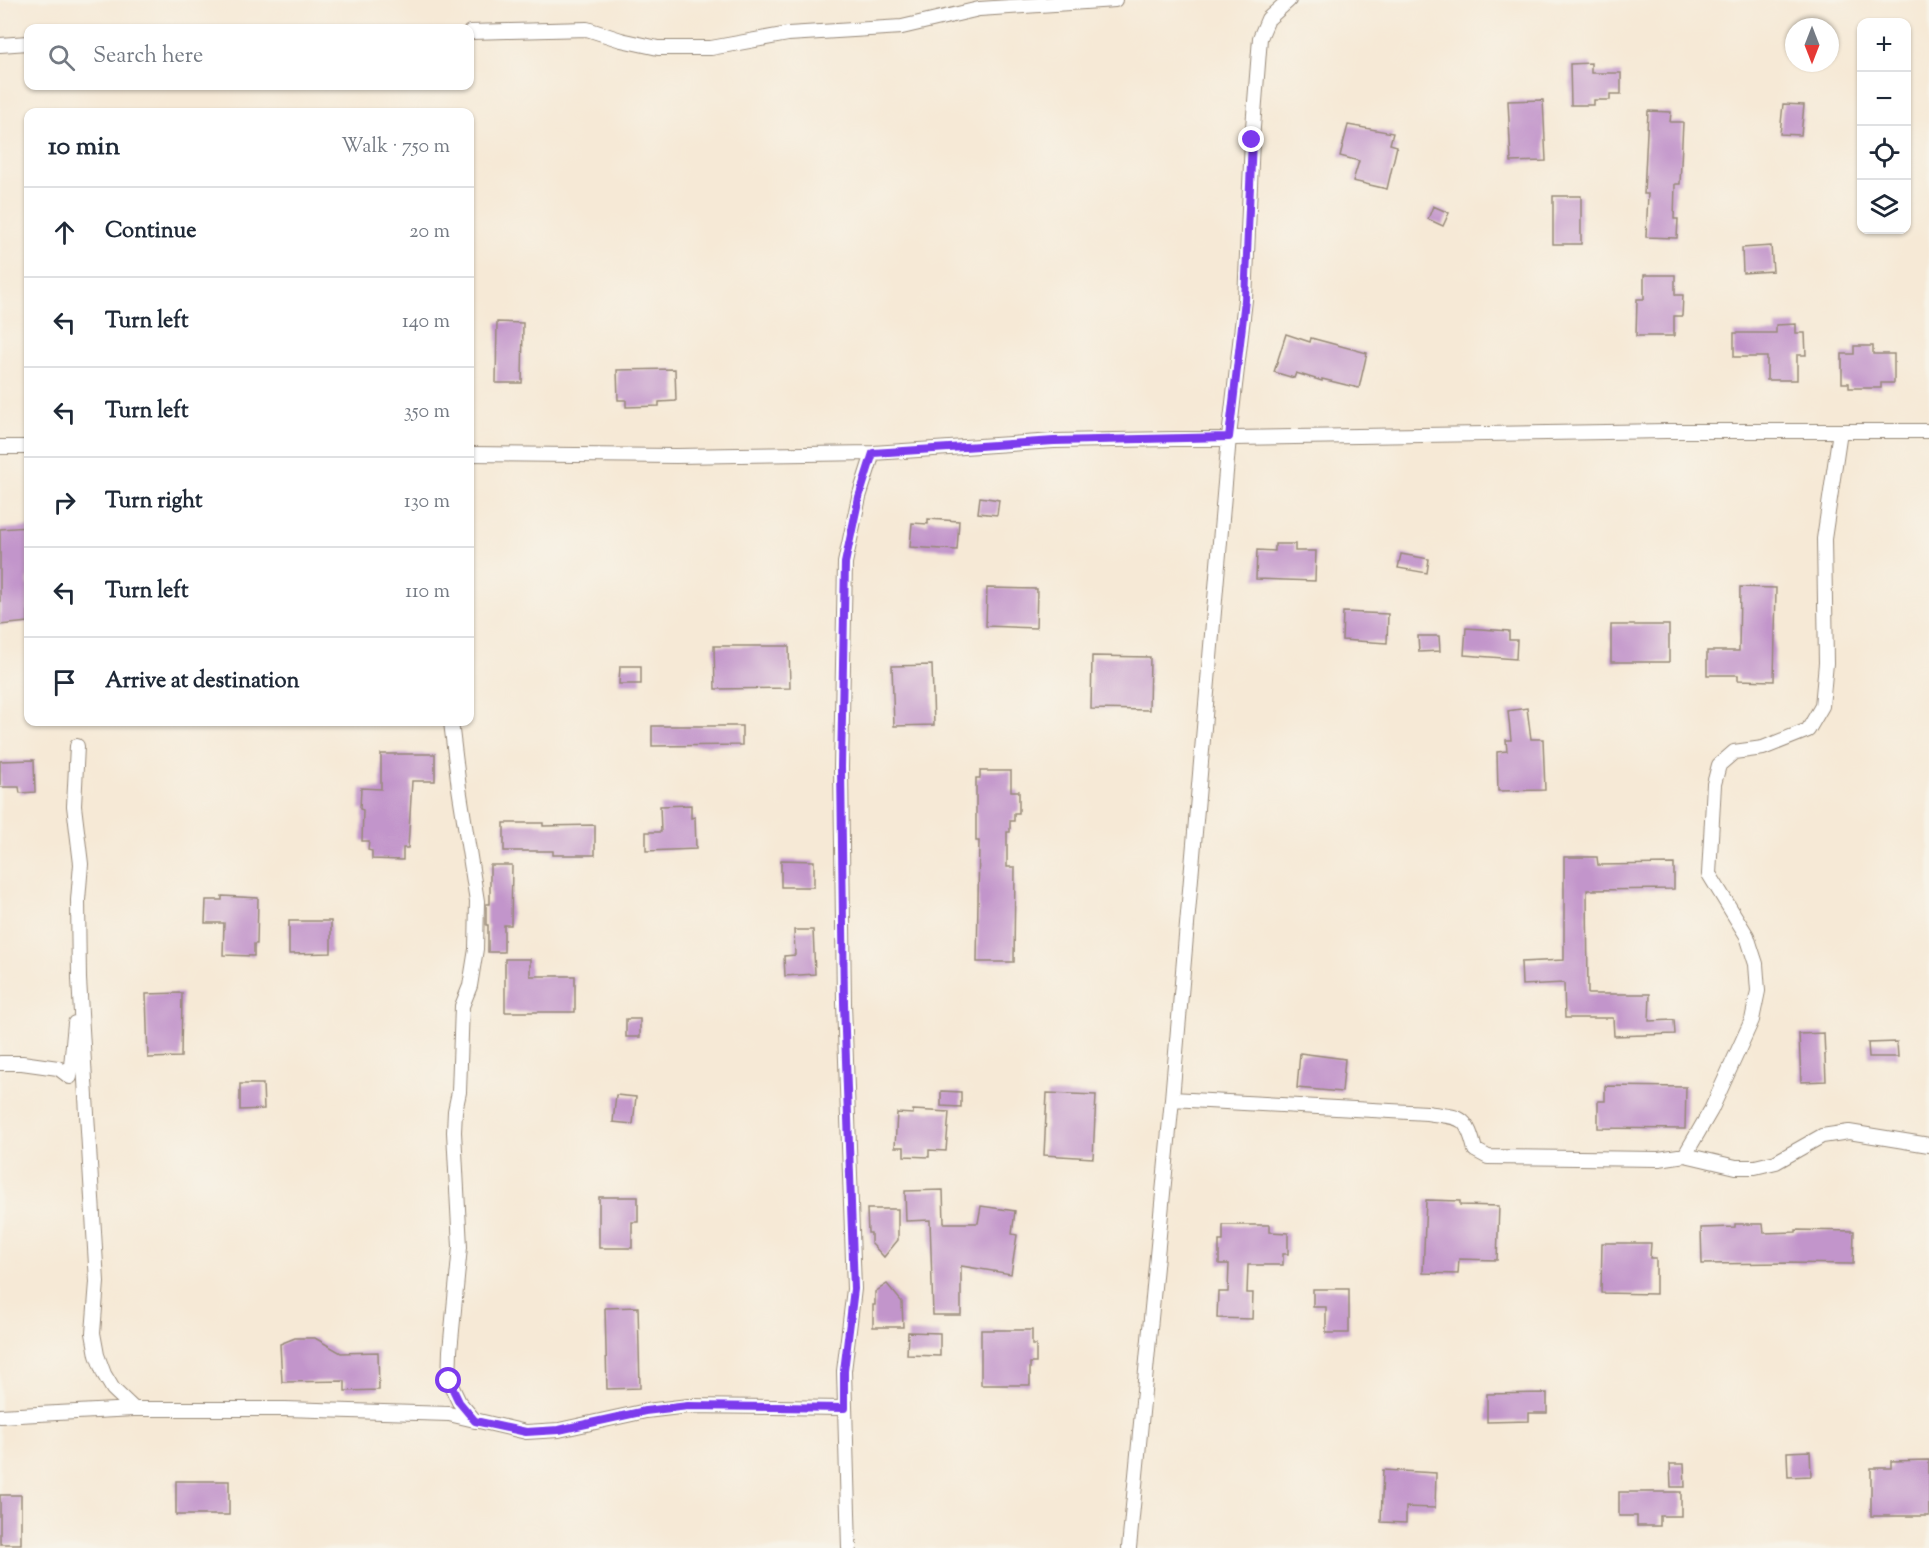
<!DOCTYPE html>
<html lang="en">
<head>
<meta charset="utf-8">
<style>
  :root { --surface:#fff; --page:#f2f2f3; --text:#1f2937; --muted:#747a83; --line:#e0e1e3 }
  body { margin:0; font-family:"Sorts Mill Goudy",serif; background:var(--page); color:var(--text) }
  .controls { position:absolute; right:18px; top:18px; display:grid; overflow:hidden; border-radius:12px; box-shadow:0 2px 4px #0004 }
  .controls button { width:54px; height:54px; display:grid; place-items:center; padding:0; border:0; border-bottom:2px solid var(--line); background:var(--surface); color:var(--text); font:30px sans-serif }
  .compass { position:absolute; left:1785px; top:18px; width:54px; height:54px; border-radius:50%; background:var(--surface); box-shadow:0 2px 4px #0004; rotate:180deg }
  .stop { position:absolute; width:18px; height:18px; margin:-14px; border:4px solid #7c3aed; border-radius:50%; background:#fff }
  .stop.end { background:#7c3aed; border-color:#fff; box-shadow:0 2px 6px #0008 }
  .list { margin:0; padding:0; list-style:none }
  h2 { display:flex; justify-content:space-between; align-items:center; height:78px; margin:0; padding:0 24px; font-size:26px }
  h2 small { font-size:20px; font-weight:400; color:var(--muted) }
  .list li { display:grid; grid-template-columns:39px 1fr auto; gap:18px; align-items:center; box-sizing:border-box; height:90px; padding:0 24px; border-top:2px solid var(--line) }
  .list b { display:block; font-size:22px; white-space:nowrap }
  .list em { font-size:20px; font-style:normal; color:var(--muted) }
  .icon { flex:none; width:33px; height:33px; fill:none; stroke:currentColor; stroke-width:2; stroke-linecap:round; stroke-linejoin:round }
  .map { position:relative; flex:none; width:1929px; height:1548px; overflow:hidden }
  .search { position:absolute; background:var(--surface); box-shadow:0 2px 4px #0004; left:24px; top:24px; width:450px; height:66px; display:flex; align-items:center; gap:15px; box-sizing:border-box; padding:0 21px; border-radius:12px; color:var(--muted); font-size:22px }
  .panel { position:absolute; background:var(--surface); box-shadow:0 2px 4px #0004; left:24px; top:108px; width:450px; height:618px; border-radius:12px }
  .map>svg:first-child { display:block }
</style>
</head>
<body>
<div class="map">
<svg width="1929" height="1548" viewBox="0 0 1929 1548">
  <rect width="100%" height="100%" fill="#f7f3e8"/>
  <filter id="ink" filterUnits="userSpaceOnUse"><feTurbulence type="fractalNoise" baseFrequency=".0167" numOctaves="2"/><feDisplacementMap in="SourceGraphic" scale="12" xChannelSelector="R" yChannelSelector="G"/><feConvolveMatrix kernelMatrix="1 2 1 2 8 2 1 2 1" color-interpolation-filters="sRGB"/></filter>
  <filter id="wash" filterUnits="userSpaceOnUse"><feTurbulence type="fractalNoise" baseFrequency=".008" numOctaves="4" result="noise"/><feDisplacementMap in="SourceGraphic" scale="24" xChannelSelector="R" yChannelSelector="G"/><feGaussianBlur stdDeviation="1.35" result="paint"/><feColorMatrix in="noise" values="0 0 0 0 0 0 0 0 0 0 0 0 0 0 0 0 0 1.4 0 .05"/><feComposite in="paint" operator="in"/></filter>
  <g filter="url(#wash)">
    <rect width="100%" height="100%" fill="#f6e9d6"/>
    <g id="blocks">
      <path fill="#c295cb" d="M1591,63V73H1621V94H1610V100H1594V105H1571L1570,64Z
        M1543,100L1546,161L1511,162L1508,101Z
        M1783,104L1804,105L1801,135L1780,134Z
        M1648,111L1671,112L1670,122H1683L1680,184H1675L1674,219H1678L1677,238L1646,237L1648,194H1644Z
        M1348,125L1393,133L1390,144L1397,146L1387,189L1353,181L1359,161L1340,156Z
        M1553,196H1581V244H1553Z
        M1433,206L1449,213L1443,226L1428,219Z
        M1771,246L1773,271L1743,273L1742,248Z
        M1644,275H1675V295H1683L1682,316H1674V336H1636L1637,299H1644Z
        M497,322L523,323L522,383H496Z
        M1796,324V333H1805L1806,355H1797V380H1767V357H1734V333H1776V325Z
        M1286,334L1310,342L1311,338L1367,353L1359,388L1322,379V381L1296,373L1294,378L1274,372Z
        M1854,346H1873V354H1894V383H1881V388H1849V383H1842V354H1854Z
        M675,369L676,401L659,402V406L626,407V400H618L617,370Z
        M980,497L999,500L997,515L978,513Z
        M928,519L959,521L957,550L910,547L912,523L928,524Z
        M28,527V622L0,625V529Z
        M1275,544H1295V551H1316L1315,581L1256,579L1257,550L1275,551Z
        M1401,554L1429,559L1427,573L1398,568Z
        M1740,587L1776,588L1774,681L1738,680V675H1707V651H1739Z
        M987,588L1037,589L1036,628L986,626Z
        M1343,612L1388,614L1387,643L1342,640Z
        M1611,625H1669V662H1611Z
        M1466,628L1509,631V640H1517L1516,659L1464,655Z
        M1418,636H1439L1440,651L1419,652Z
        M714,646H789L790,688L715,689Z
        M1092,656L1150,657L1149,710L1091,709Z
        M932,665L934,725L894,726L892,666Z
        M620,666H641V684H619Z
        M1527,708L1531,739H1543L1545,790L1498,791L1497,752L1507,751L1506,740H1511L1508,711Z
        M652,726H742V745L652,746Z
        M381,754H435V781H412L408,848H403V860L372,859V851L368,850L369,841H362L363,810L360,809L361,788L381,789Z
        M34,760L35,792L20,793L19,787H0V761Z
        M980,771H1011V791H1019V813H1014V821H1010V832H1007V867H1015L1014,962H977L979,841H976V778H980Z
        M691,805V818L695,817L696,849L646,851V832H661L660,806Z
        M504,823H543V826L595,825V855H553V851H504Z
        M1564,857H1597L1598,865L1674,864V889L1587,890L1588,994H1650L1649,1021L1674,1020L1675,1034L1614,1036L1613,1018H1565L1564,983L1522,985L1521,962L1564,960Z
        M781,860L814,861V887H781Z
        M490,865H512L511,925H504V952H488V925H486V904H490Z
        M222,896L258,898L257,944H254V956L223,955L224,923H205L206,900H222Z
        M289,921H331V953L289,954Z
        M794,930H813L815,974L785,976L784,956L795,955Z
        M505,959H530V976H575V1012H505Z
        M182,993L181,1057L148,1058L146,994Z
        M626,1019H640V1037H626Z
        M1824,1033L1826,1081L1801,1082L1799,1034Z
        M1897,1042L1898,1057H1869L1868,1043Z
        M1300,1053L1345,1059L1342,1092L1297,1088Z
        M240,1084H263L264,1109L240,1110Z
        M1605,1086L1686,1087L1685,1129L1598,1128V1101H1605Z
        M941,1091L961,1092V1107L941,1106Z
        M1047,1093L1096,1095L1093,1158L1044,1155Z
        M616,1095L636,1097L633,1124L613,1122Z
        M913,1110L949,1112L946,1151L929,1150V1157L904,1156V1147H895L897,1113L913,1114Z
        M943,1190L944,1223H978L981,1206L1015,1211L1012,1234L1017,1235L1011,1274L961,1266V1315H933L930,1220L906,1221L905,1191Z
        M599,1197H638V1222H632V1248H599Z
        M1426,1200L1460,1201V1205L1499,1206L1497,1260L1459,1259L1458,1274L1423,1273Z
        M867,1209H898V1240L884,1257L871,1243V1233H868Z
        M1735,1224H1763L1764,1233L1796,1232V1230L1854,1231L1853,1264L1786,1263L1702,1264L1701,1228L1735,1227Z
        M1223,1225H1270V1232L1288,1233V1254H1283V1265H1248L1247,1293H1253L1252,1319L1217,1318L1218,1292H1228L1229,1264H1219V1241H1223Z
        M1602,1243H1651L1650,1258H1656V1294L1601,1293Z
        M887,1284L902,1302L903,1327H873V1305H875V1292Z
        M1313,1289H1349V1333H1326V1307H1313Z
        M638,1307L640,1388L607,1389L605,1308Z
        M981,1330H1032V1345H1036V1363H1030V1385H981Z
        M908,1332L940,1333V1356L907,1355Z
        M295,1338H315L341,1353L378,1352L379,1390L345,1391V1381L282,1382L280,1344Z
        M1547,1393V1413H1529V1421L1487,1422V1394Z
        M1810,1451L1811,1476L1788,1477L1787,1452Z
        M1929,1460V1516H1871V1468H1891V1461Z
        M1670,1464H1684L1685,1487H1671Z
        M1383,1470L1436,1473L1435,1508L1406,1507V1523L1381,1522Z
        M176,1481H229V1515H176Z
        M1619,1492H1681V1516H1660V1526H1637V1516H1619Z
        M0,1495H21V1544H0Z"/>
    </g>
  </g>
  <g filter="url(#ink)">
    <use href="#blocks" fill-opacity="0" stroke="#988a7a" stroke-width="1.5"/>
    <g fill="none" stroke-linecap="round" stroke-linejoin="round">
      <g stroke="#988a7a" stroke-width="16">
        <path id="street" d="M470,32L587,29L621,40L658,48H711L788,34L902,27L979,9L1115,0
          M0,45L28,43
          M0,447H28
          M470,454L676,456L873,453L1054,441L1666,431H1929
          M451,722L459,788L477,901L476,949L470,986L462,1006L459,1092L455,1111L454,1132L460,1247L450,1351L449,1381L459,1402L475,1421
          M77,746L74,806L81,864L78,900L79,979L97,1282L93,1333L97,1355L104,1374L113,1389L134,1409
          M0,1063H22L58,1068L70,1077L75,1023
          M1172,1099L1427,1113C1461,1118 1466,1114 1475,1150L1488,1157L1659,1159L1685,1155L1736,1167H1755L1776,1162L1822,1136L1849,1132L1929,1145
          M1685,1155L1711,1110L1752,1020L1758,991L1756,964L1747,936L1709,874L1714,784L1719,765L1734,752L1763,748L1808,730L1822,706L1826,663L1824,539L1840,431
          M0,1416L134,1409H285L449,1414L526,1432L559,1430L646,1411L688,1406L844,1408
          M849,1548L844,1371L854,1289L844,1003L841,767L845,563L859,497L873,453
          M1129,1548L1172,1099L1229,437L1245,300L1252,140L1260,38L1268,19L1289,0"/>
      </g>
      <use href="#street" stroke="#fff" stroke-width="14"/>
    </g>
  </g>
  <g fill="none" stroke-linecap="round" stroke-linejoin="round" filter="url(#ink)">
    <path stroke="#7c3aed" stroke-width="8" d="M449,1381L459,1402L475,1421L526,1432L559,1430L645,1411L688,1406L844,1408V1371L854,1289L844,1003L841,767L845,563L859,497L873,453L1054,441L1229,437L1245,300L1252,140"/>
  </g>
</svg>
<div class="controls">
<button>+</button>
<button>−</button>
<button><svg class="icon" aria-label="locate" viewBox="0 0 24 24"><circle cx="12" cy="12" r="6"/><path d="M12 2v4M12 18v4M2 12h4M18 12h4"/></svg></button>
<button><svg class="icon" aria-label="layers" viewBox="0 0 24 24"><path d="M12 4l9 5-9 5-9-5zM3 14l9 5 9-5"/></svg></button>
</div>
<svg class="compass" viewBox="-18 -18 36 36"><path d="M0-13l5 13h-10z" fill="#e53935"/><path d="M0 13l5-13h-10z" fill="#747a83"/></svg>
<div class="stop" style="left:449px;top:1381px"></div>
<div class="stop end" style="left:1252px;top:140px"></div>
<div class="search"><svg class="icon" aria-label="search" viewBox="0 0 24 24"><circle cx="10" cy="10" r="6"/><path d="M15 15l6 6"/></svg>Search here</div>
<section class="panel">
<h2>10 min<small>Walk · 750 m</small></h2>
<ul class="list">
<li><svg class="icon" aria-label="ahead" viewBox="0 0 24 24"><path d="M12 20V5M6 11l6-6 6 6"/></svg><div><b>Continue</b></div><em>20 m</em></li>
<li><svg class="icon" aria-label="left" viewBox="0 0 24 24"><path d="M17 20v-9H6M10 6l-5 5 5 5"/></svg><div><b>Turn left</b></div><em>140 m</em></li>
<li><svg class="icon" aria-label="left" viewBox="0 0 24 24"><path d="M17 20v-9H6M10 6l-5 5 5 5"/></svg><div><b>Turn left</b></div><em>350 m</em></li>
<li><svg class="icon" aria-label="right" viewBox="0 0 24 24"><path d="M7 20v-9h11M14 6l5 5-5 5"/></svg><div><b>Turn right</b></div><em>130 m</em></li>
<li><svg class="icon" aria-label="left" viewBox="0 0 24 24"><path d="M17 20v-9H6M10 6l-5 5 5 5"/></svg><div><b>Turn left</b></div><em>110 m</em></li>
<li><svg class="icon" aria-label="arrive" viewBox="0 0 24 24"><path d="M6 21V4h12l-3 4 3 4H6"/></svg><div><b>Arrive at destination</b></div></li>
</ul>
</section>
</div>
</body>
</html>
